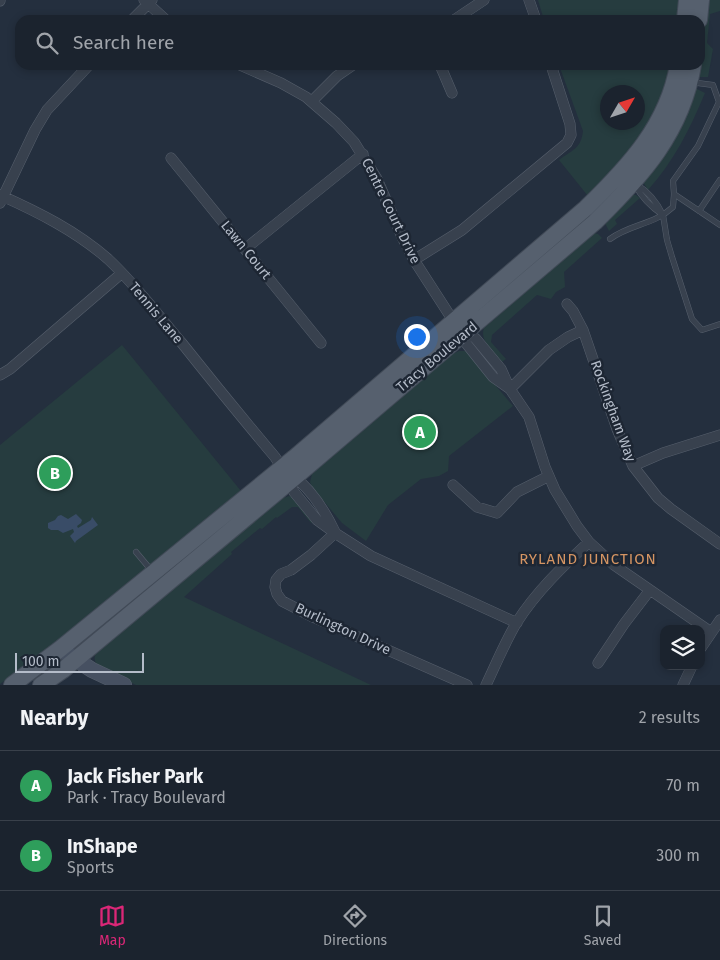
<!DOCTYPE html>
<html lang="en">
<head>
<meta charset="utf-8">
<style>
  :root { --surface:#1b232e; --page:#242b36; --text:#f1f3f6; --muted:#a0a4aa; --line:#39404a; --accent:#db2777 }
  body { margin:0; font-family:"Fira Sans",sans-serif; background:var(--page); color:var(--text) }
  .controls { position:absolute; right:15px; bottom:15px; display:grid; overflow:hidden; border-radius:10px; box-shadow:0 2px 8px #0003 }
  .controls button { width:45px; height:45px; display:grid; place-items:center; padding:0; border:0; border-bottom:1px solid var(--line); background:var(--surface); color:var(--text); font:25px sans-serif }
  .compass { position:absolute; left:600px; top:85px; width:45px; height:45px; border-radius:50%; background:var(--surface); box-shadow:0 2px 8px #0003; rotate:51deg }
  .scale { position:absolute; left:15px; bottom:12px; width:129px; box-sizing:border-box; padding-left:5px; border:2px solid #b4bcc9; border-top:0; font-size:14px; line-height:18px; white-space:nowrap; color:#b4bcc9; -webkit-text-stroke:4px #1d2633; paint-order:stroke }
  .you { position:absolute; left:416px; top:336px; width:18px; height:18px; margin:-12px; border:4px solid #fff; border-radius:50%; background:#1a73e8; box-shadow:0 0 0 8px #1a73e833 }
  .badge { display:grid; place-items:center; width:32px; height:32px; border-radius:50%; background:var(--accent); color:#fff; font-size:16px; font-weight:700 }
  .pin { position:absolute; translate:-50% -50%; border:2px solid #fff; box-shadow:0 1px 5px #0006 }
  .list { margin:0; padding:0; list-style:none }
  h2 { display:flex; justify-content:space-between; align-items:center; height:65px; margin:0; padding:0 20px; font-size:21px }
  h2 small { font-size:16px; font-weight:400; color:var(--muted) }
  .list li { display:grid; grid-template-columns:32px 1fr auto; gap:15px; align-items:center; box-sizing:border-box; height:70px; padding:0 20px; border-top:1px solid var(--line) }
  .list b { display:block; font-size:19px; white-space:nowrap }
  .list p { margin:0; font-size:16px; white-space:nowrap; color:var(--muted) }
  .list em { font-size:16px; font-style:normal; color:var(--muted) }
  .icon { flex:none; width:28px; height:28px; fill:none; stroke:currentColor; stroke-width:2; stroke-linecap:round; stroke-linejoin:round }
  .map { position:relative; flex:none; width:720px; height:685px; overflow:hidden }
  .search { position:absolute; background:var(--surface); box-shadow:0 2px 8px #0003; left:15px; right:15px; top:15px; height:55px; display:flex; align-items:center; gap:12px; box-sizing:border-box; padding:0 18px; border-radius:15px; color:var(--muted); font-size:19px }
  .sheet { height:205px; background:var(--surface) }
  nav { display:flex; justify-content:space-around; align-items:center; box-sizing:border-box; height:70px; border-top:1px solid var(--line); background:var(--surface); font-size:14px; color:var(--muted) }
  nav a { display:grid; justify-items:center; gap:2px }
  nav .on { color:var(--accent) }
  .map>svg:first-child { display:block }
</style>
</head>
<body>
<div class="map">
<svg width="720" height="685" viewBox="0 0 720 685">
  <rect width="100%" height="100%" fill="#242f3e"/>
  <path fill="#263c3f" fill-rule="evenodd" d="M538,0H682L679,20H544Z
    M707,0H720V11L710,14L707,43L713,49L708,77H698Z
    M559,65H673L669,82L645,134L588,196L559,160C572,150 581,149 583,131ZM608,92H638V122H608Z
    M695,88L705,93C690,129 674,161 648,190L643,182Z
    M631,195H636L640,198L615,220L617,224L609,231L605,223Z
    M594,233L598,234L602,238L564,272L565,287L556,292L551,299L537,295L492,335L491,342L506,359L502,362C494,352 479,341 484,328Z
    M122,345L241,491L49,649L0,684V445Z
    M459,351H465L469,354L513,406L449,456L448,471L439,476L421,479L388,505L366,541L342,523L312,487L310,482L312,474L453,354Z
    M289,496L294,498L314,521L311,523L298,507H292L277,518L276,517L262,529L260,528L231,552L232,554L184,597L371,685H136L100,668C94,662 93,658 97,651L280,499Z"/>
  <path fill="#394c67" d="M76,514L82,520L81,523L77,526L78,528L91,520L92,517L98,525L76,541L75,543L70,536L74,532L73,529L63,533L58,530H51L48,528V523L55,520L58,516L61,515L68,519Z"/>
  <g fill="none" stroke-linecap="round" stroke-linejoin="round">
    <g stroke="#565f6c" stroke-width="6">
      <path id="lane" d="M635,185C642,198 651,207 663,215C657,202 649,192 636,184
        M674,194L720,225
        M699,211L720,180
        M663,215L667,240L672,257L692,319L702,330L720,324
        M610,239C630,224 654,225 673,207L674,194L673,181L698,146L719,102L713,85L690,82
        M136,552L151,570"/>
    </g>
    <g stroke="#565f6c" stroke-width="11">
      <path id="street" d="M144,0L166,20
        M529,0L536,20
        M0,1V0
        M132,20L152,0
        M454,20L484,0
        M240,65L281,83L306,97L336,123L354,142L377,179L403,239L414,260L454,322L461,337L493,377L510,389
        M440,65L452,93
        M312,101L337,76L353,65
        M171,158L321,343
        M0,195C38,212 76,231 108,259C135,284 157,314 181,342C212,381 243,419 275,457L282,468L294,492L317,520L335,533L371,556L517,623
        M0,203L35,130L47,110L89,65
        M245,249L363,154
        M414,260L462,230L567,143L571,135L570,124L551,65
        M567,304L573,311L583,330L617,429L633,466L658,498L671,509L720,544
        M463,328L476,339L501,369L510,389L529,417L545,467L555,490L577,526L589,542L614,565L711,632
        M0,375L10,369L122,273
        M510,389L549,350L568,337L583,330
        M633,466L663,453L720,435
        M291,474C310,488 325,511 335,532
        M453,485L477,507L497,513L517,492L549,476
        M335,533L311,555L291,570L281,574L276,580L275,587L277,594L282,601L313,617L467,685
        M701,648L720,620
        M598,663L624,624L650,590
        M486,685C496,664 505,642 517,622C536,592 563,566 589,542
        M683,685L692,666"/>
    </g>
    <g stroke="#565f6c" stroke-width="16">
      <path id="secondary" d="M60,649L92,670L124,685"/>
    </g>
    <g stroke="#414a57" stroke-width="18">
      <path id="primary" d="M685,20L687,0
        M699,20L701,0
        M12,685L60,649L294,458L586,208C628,167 668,125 678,65
        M41,685L63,670L295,477L595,222C642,176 682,132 693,65"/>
    </g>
    <use href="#lane" stroke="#38414e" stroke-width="5"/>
    <use href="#street" stroke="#38414e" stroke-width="10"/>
    <use href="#secondary" stroke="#465061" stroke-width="15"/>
    <use href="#primary" stroke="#56606e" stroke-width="16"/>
  </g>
  <g text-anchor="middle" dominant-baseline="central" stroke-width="5" stroke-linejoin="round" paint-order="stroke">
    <g font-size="14" fill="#b4bcc9" stroke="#1d2633">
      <text transform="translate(391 211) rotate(64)">Centre Court Drive</text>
      <text transform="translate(246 250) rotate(51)">Lawn Court</text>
      <text transform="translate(156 313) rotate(50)">Tennis Lane</text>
      <text transform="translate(437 357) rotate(-40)">Tracy Boulevard</text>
      <text transform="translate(613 411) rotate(70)">Rockingham Way</text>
      <text transform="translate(343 629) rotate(25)">Burlington Drive</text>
    </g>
    <g font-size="15" letter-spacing="1" fill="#d59563" stroke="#1d2633">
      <text x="588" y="559">RYLAND JUNCTION</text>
    </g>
  </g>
</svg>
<div class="controls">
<button><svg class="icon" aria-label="layers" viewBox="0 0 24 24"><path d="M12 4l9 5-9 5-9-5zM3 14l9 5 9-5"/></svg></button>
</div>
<svg class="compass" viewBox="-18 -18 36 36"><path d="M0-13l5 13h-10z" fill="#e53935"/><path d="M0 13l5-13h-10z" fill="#a0a4aa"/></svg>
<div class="scale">100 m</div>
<div class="you"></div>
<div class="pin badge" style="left:420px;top:432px;background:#2e9e5b">A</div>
<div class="pin badge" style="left:55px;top:473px;background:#2e9e5b">B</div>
<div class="search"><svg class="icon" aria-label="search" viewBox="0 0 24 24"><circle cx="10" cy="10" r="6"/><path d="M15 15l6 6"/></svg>Search here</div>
</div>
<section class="sheet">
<h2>Nearby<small>2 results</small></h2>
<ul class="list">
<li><span class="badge" style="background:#2e9e5b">A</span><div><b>Jack Fisher Park</b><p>Park · Tracy Boulevard</p></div><em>70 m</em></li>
<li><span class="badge" style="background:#2e9e5b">B</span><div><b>InShape</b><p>Sports</p></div><em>300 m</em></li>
</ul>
</section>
<nav>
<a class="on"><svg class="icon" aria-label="map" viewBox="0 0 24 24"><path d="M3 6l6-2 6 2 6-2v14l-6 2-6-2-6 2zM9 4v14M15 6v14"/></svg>Map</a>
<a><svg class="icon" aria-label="directions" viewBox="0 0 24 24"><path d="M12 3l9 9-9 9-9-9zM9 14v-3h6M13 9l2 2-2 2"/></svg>Directions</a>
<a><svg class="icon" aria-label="saved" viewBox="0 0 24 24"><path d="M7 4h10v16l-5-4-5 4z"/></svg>Saved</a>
</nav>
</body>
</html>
